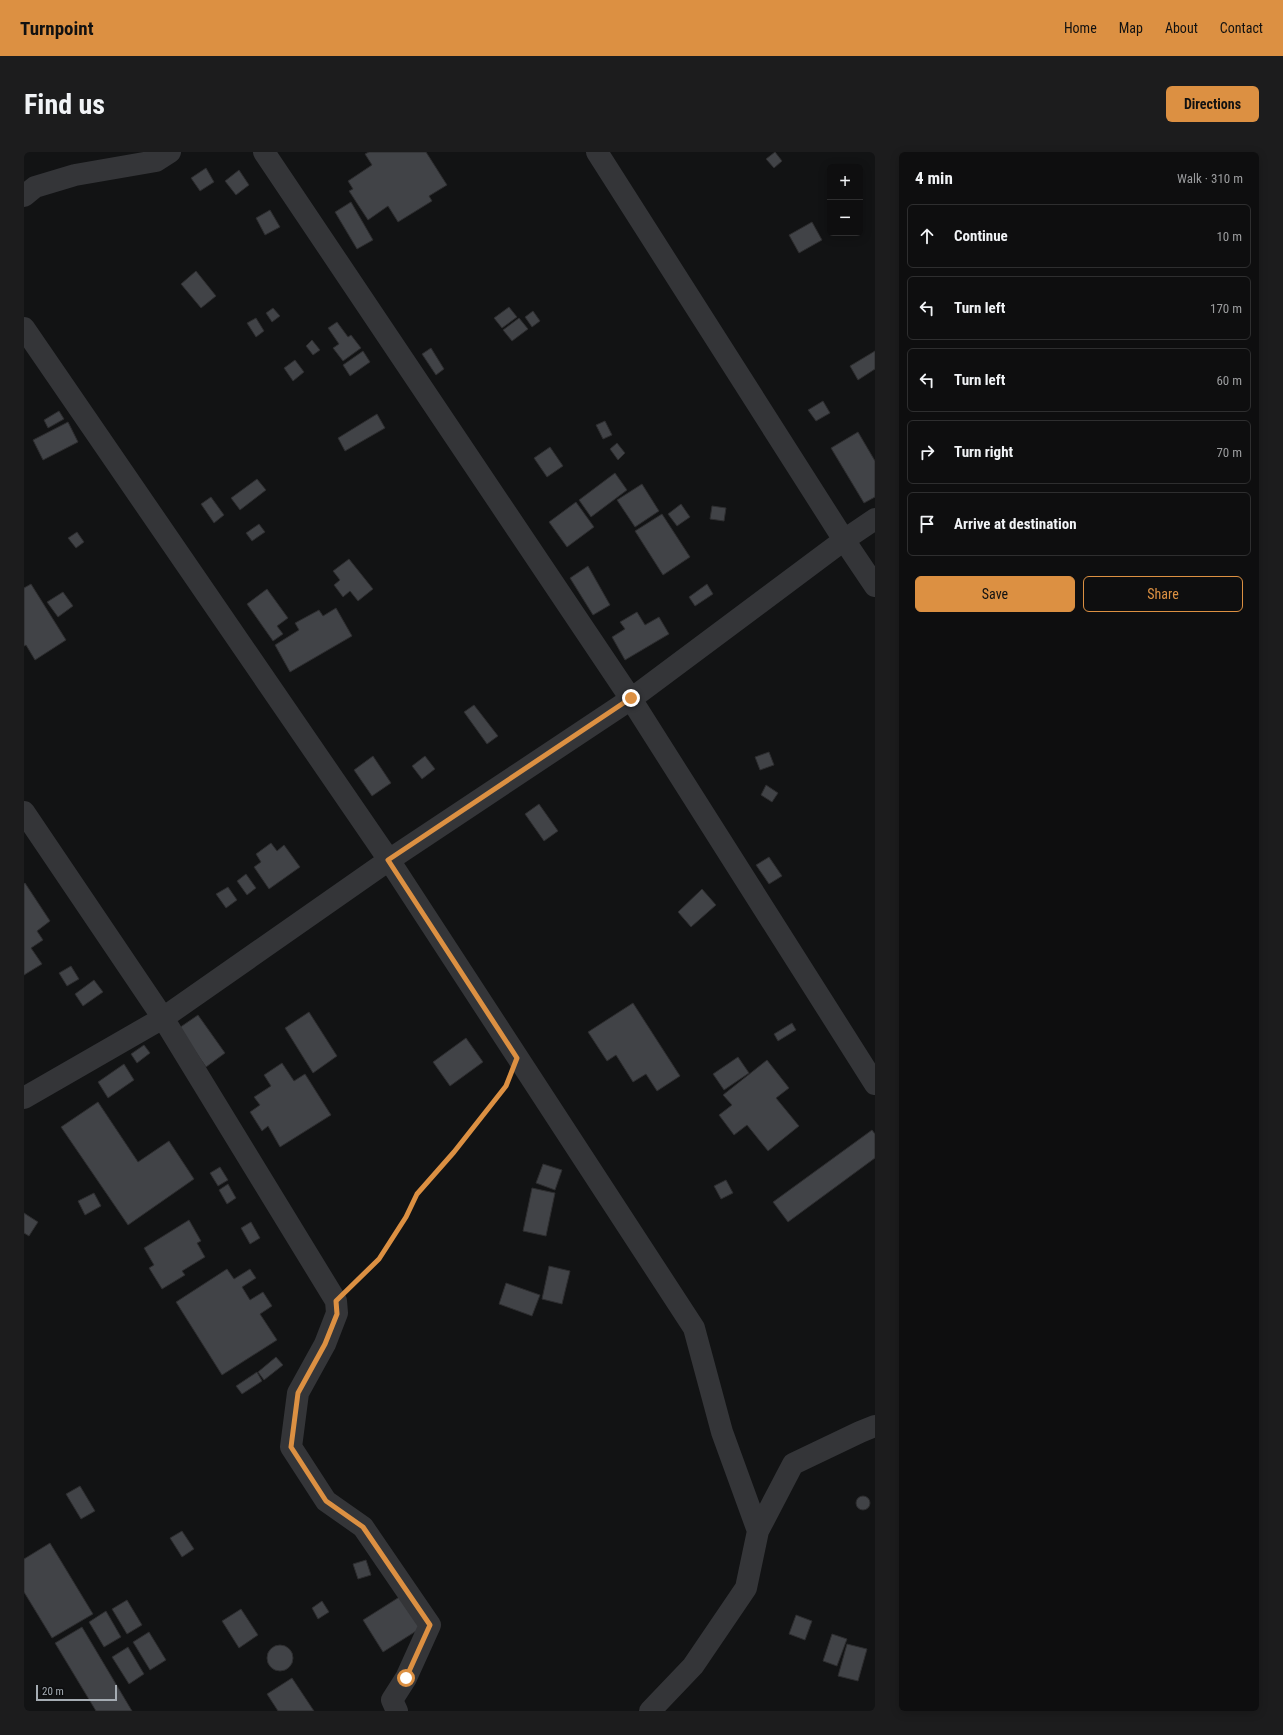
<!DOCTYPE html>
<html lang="en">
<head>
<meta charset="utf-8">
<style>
  :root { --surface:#0e0e0f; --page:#1c1c1d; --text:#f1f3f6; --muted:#9b9c9e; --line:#2e2e2f; --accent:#dc9042 }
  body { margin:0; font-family:"Roboto Condensed",sans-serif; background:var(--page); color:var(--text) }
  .controls { position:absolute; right:12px; top:12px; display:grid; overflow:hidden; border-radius:6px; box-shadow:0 2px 10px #0003 }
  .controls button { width:36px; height:36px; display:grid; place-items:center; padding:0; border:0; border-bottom:1px solid var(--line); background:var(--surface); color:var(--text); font:20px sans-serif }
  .scale { position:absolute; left:12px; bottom:10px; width:81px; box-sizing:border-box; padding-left:4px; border:2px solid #a5acb3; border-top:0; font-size:11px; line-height:14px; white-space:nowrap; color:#a5acb3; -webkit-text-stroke:3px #0d0e0f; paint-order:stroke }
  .stop { position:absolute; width:12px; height:12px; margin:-9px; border:3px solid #dc9042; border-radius:50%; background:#fff }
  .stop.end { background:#dc9042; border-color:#fff; box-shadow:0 1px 4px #0008 }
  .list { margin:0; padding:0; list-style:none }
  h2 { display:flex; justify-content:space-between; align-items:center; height:52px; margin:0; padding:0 16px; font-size:17px }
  h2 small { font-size:13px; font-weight:400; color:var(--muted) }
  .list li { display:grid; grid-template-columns:26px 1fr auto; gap:12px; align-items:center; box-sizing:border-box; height:64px; margin:0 8px 8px; padding:0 8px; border:1px solid var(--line); border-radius:6px }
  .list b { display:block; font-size:15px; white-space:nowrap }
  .list em { font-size:13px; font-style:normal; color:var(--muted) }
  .actions { display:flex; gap:8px; padding:12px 16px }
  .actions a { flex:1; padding:9px 0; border:1px solid var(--accent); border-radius:6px; text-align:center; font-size:14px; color:var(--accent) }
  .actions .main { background:var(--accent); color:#111 }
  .icon { flex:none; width:22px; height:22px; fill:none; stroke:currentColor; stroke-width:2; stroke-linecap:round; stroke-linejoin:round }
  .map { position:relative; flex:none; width:851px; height:1559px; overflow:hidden; border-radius:6px }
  header { display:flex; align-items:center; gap:24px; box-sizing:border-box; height:56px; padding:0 20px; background:var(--accent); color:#111 }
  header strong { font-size:19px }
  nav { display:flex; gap:22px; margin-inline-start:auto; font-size:14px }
  .intro { display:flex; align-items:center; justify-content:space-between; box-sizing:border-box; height:96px; padding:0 24px }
  h1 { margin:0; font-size:28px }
  .button { padding:10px 18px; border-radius:6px; background:var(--accent); color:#111; font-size:14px; font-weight:700 }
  main { display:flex; gap:24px; padding:0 24px }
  aside { flex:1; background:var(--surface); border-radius:6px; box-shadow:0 2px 10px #0003 }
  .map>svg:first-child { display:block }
</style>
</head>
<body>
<header>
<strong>Turnpoint</strong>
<nav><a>Home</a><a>Map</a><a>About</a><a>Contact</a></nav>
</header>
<div class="intro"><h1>Find us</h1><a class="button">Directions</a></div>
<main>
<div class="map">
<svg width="851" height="1559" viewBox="0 0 851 1559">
  <rect width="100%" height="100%" fill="#121314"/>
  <path fill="#414347" stroke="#2d2d2f" d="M345,0H402L423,33L405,44L408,49L374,70L364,54L344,68L325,39L329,37L324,29L348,13L341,2Z
    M751,0L758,9L750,16L742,7Z
    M182,16L190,30L176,39L167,26Z
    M215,18L225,33L212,43L201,29Z
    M327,50L349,88L333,97L311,60Z
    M246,58L256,75L241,83L232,66Z
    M788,70L798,88L775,101L765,83Z
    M172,119L192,144L177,156L157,132Z
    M485,155L493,165L478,176L470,166Z
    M249,156L256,164L248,170L242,161Z
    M509,159L516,169L508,175L501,165Z
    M232,166L240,179L232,185L223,171Z
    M495,166L504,177L488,189L479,178Z
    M313,170L324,185L327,183L337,196L319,209L309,196L315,192L304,176Z
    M288,188L296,198L289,203L282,194Z
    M407,196L420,217L412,223L398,202Z
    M339,199L346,210L326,224L319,213Z
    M851,199V217L834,228L826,214Z
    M271,208L280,220L269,229L260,216Z
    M799,249L806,261L792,269L784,258Z
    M35,259L40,267L24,276L20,268Z
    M353,262L361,276L321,299L314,286Z
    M581,269L588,283L579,287L572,273Z
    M44,270L54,290L19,308L9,288Z
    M834,280L851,309V345L840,351L807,296Z
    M593,291L601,301L594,308L586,297Z
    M526,295L539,314L523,325L510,306Z
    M591,321L603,338L567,365L555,348Z
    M233,327L242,338L216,358L207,346Z
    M618,332L635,359L611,375L593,348Z
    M187,345L200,363L190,371L177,352Z
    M552,350L570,375L543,395L525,370Z
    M657,352L666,365L653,374L644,362Z
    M688,354L702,356L700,369L686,367Z
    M638,362L666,405L639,423L611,379Z
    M235,372L241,380L228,389L222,381Z
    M53,380L60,390L52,396L44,386Z
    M325,407L349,437L334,449L326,439L319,445L310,433L316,428L309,419Z
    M564,414L586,453L569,463L546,426Z
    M7,432L42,488L11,508L2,493L0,494V436Z
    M683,432L689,442L671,454L665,445Z
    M243,437L264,466L253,474L259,482L249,489L223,452Z
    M39,440L49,454L34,465L23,450Z
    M312,456L328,484L266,520L251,493L275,478L271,471L295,458L299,464Z
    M613,460L621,473L635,465L645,482L601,508L588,485L601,477L596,470Z
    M450,553L474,584L463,592L440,560Z
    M745,600L750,613L736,618L731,605Z
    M349,604L367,631L348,644L330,618Z
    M401,604L411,617L398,627L388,614Z
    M742,633L754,641L748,650L737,643Z
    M515,652L534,679L520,689L501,662Z
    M247,691L253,699L260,693L276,715L245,737L230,715L237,710L232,702Z
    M745,705L758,724L745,732L732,713Z
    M222,722L232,736L223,743L213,729Z
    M1,731L26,769L13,779L19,788L7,796L18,812L0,823V732Z
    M204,735L213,748L202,756L192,742Z
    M678,737L692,753L667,775L654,760Z
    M47,814L55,827L43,834L35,821Z
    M70,828L79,840L59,854L51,842Z
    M609,851L656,924L633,939L622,922L609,930L592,903L583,909L564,880Z
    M285,860L313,904L289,921L261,876Z
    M174,863L201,901L182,915L155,876Z
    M768,871L772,878L754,889L750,882Z
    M442,886L459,910L426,934L409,910Z
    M120,893L126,901L113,911L107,902Z
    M714,905L725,921L700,938L689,922Z
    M743,908L765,936L752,946L775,974L744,999L723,973L710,983L695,963L708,953L699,943Z
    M258,911L270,929L281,922L307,963L256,995L244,974L238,979L226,960L236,953L230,945L247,934L240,923Z
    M100,912L110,928L84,946L74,930Z
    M74,950L114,1010L145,989L170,1027L104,1073L37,975Z
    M848,978L851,982V1006L764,1070L749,1050Z
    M519,1012L538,1018L531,1038L512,1031Z
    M196,1015L204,1028L194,1034L186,1021Z
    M702,1028L709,1041L697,1047L690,1034Z
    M204,1032L212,1046L203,1052L195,1038Z
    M508,1036L531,1041L522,1084L499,1079Z
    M70,1041L77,1054L61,1063L54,1049Z
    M0,1061L14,1070L5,1084L0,1081Z
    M165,1068L177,1089L173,1091L181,1105L158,1119L161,1123L138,1137L125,1116L130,1113L120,1096Z
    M227,1070L236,1086L226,1092L217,1076Z
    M525,1114L546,1119L538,1152L518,1147Z
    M203,1117L210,1127L226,1117L232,1126L218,1135L226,1148L239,1140L248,1154L236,1162L253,1188L198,1223L152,1150Z
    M482,1131L516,1143L508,1164L475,1152Z
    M252,1205L259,1213L240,1228L234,1220Z
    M233,1220L238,1229L218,1242L212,1234Z
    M56,1334L71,1359L57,1367L42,1342Z
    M832 1351a7 7 0 1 1 14 0a7 7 0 1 1-14 0Z
    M158,1379L170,1397L158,1405L146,1386Z
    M26,1391L69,1462L28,1486L0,1440V1407Z
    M342,1408L347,1423L334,1427L329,1412Z
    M377,1444L397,1476L359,1500L339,1468Z
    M103,1448L118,1473L103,1482L88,1457Z
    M298,1449L305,1460L294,1467L288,1456Z
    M217,1457L234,1483L215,1496L198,1469Z
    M82,1459L97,1485L80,1495L65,1470Z
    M772,1463L788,1469L781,1488L765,1482Z
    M58,1475L108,1559H72L31,1491Z
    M125,1480L142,1508L126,1518L109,1490Z
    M808,1482L823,1487L813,1514L799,1509Z
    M823,1492L843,1497L834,1529L814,1524Z
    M243 1506a13 13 0 1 1 26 0a13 13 0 1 1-26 0Z
    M104,1495L120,1522L105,1532L88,1505Z
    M268,1526L290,1559H254L243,1542Z"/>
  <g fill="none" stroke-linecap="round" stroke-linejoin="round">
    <path stroke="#3a3c3f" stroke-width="2.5" stroke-dasharray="2 3" stroke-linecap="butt" d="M330,1132L355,1107L382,1065L393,1042L430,1000L482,933"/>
    <path stroke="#343538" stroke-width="22" d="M240,0L607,547L851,932
      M573,0L820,388L851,434
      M0,44L11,35L51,23L132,9L146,0
      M0,176L365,708L670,1176L698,1280L734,1379
      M0,660L139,866L312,1149L313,1161L301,1192L274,1241L267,1295L302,1349L339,1375L406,1473L382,1526L368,1548L373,1559
      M0,946L139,866L365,708L607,547L820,388L851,367
      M626,1559L669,1514L722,1436L734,1379L769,1312L836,1280L851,1274"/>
  </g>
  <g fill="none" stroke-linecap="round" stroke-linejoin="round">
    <path stroke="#dc9042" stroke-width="5" d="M382,1526L406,1473L339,1375L302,1349L267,1295L274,1241L301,1192L313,1162L312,1149L355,1107L382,1065L393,1042L430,1000L482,934L493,906L364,708L607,546"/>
  </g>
</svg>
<div class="controls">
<button>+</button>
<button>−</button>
</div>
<div class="scale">20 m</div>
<div class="stop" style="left:382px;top:1526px"></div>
<div class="stop end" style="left:607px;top:546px"></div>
</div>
<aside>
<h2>4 min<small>Walk · 310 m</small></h2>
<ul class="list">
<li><svg class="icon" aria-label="ahead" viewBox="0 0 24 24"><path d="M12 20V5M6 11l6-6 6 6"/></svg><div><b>Continue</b></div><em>10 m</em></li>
<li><svg class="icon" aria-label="left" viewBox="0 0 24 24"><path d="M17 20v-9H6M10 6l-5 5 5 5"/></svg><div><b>Turn left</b></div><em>170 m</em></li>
<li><svg class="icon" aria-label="left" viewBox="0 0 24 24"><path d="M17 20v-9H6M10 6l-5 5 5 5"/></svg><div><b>Turn left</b></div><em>60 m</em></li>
<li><svg class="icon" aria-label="right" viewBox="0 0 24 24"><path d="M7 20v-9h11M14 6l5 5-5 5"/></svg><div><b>Turn right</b></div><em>70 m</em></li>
<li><svg class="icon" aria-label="arrive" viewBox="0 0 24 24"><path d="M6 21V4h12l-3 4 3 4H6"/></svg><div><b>Arrive at destination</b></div></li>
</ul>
<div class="actions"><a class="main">Save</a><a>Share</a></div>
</aside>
</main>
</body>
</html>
